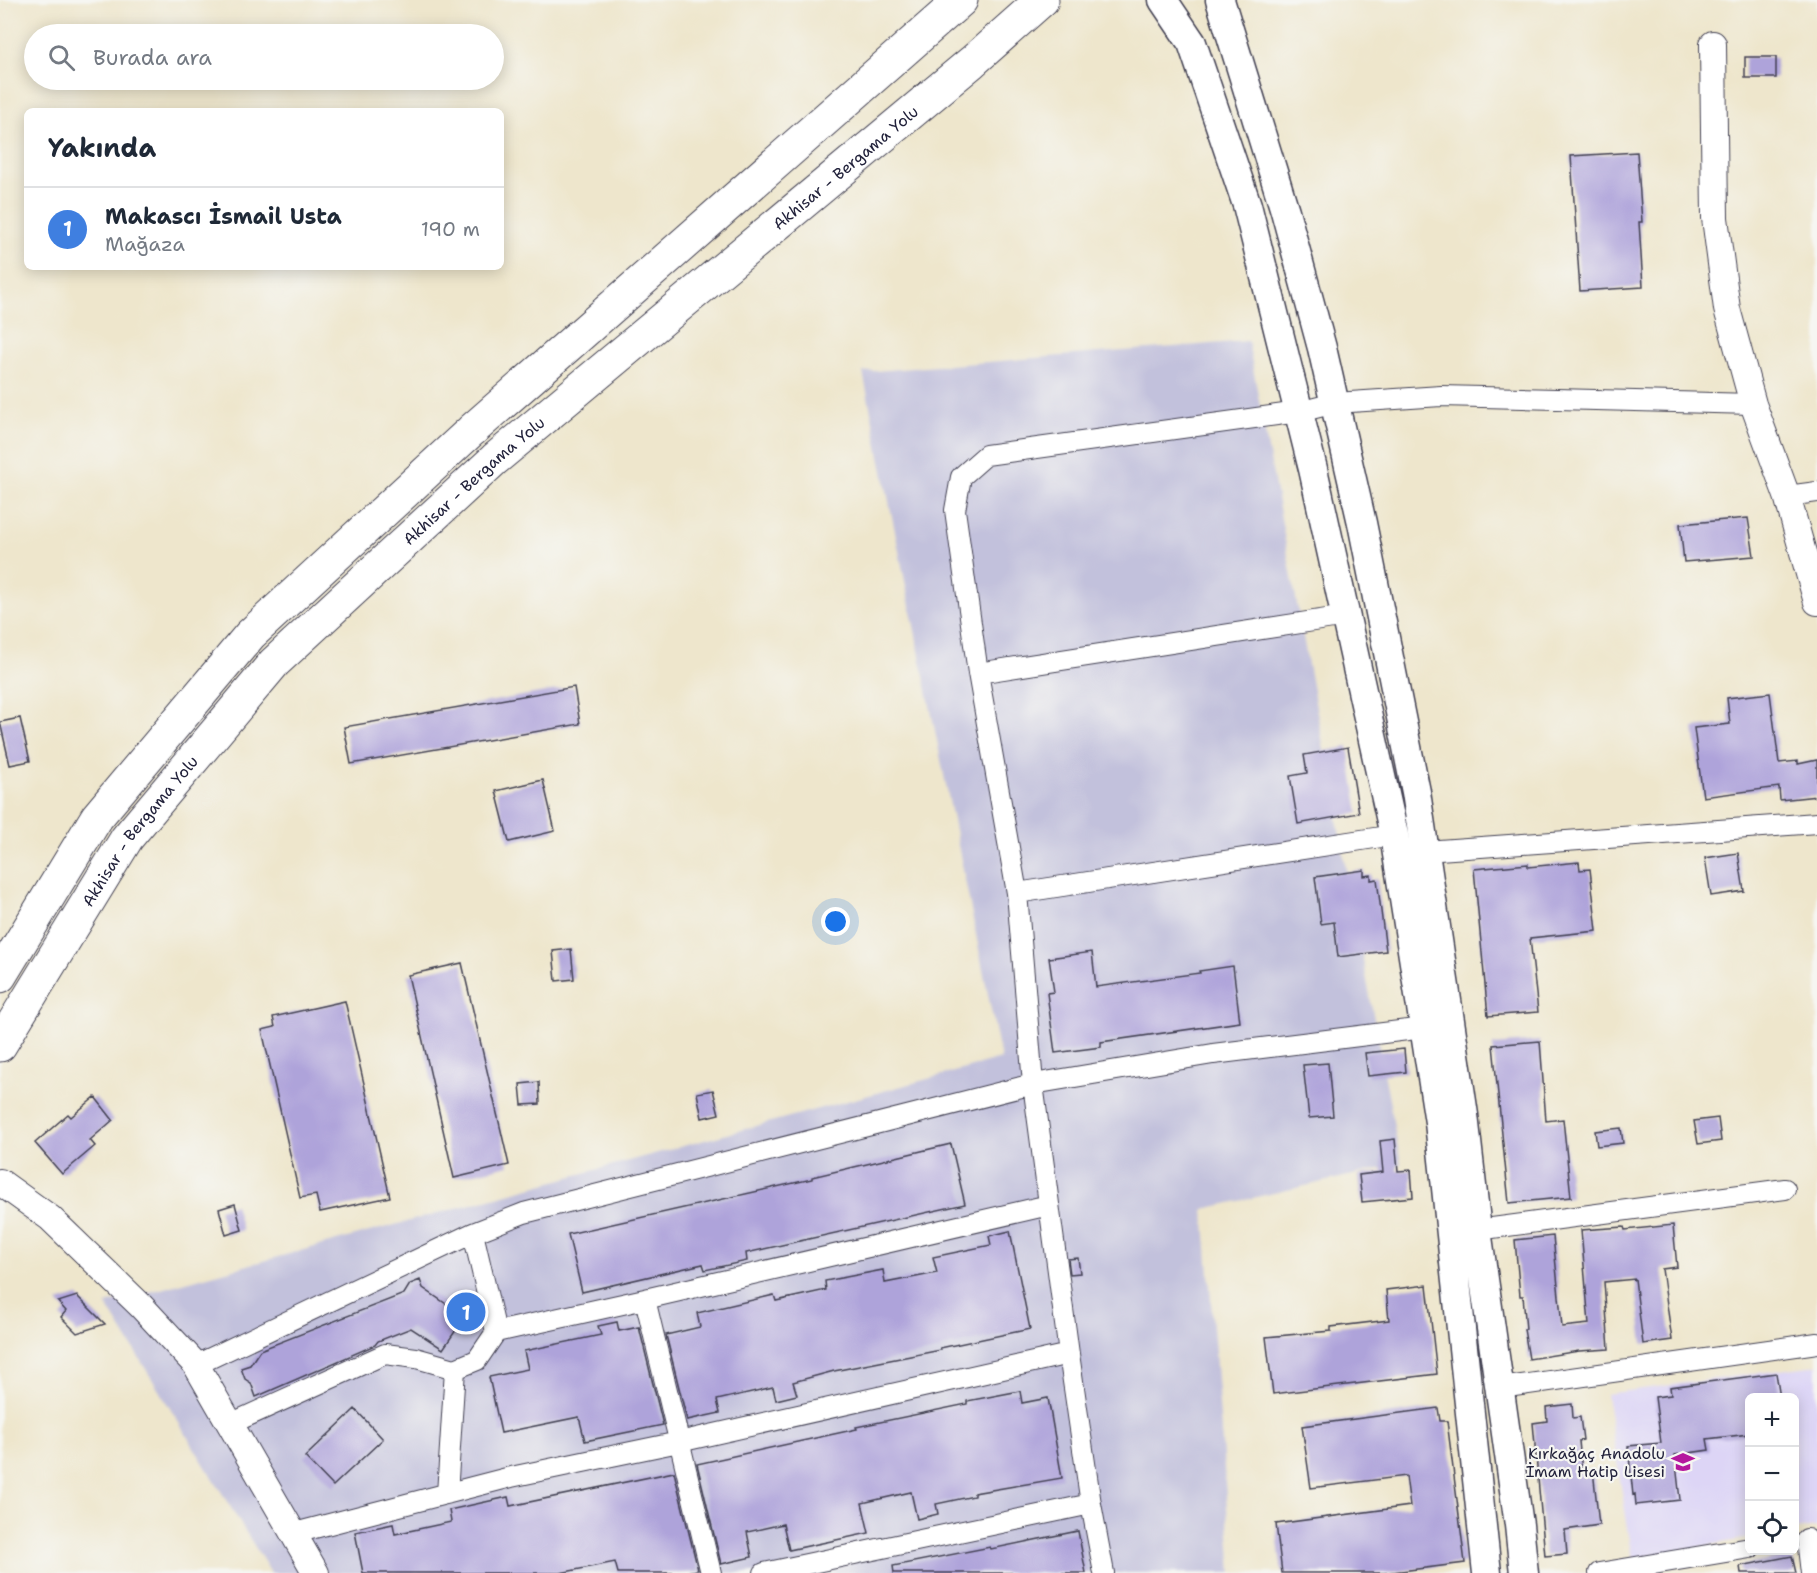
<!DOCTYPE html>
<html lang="tr">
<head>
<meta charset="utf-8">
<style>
  :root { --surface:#fff; --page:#f2f2f3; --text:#1f2937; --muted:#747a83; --line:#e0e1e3; --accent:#b5179e }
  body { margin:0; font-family:"Shantell Sans",sans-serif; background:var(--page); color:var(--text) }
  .controls { position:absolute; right:18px; bottom:18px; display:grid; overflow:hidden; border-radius:9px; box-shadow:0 3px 15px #0003 }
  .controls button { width:54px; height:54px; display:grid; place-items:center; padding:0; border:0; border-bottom:2px solid var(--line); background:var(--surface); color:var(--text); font:30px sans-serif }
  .you { position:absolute; left:836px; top:922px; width:21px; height:21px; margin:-15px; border:4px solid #fff; border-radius:50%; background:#1a73e8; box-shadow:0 0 0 9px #1a73e833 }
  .badge { display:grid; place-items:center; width:39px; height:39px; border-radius:50%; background:var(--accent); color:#fff; font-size:20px; font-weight:700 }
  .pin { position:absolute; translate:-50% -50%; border:3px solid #fff; box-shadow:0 2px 6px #0006 }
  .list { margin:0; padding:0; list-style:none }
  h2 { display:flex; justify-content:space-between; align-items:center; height:78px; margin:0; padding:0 24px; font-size:26px }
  h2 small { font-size:20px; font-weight:400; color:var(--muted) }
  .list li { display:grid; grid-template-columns:39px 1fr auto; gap:18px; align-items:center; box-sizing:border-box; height:84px; padding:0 24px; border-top:2px solid var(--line) }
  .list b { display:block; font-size:22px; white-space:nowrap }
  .list p { margin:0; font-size:20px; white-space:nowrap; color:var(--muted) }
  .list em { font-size:20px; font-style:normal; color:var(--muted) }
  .icon { flex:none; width:33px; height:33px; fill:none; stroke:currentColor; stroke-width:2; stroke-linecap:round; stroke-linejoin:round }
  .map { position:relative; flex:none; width:1817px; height:1573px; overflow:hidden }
  .search { position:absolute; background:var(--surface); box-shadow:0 3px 15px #0003; left:24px; top:24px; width:480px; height:66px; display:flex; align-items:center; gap:15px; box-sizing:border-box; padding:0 21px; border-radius:33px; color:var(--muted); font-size:22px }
  .panel { position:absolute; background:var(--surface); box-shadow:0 3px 15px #0003; left:24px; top:108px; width:480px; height:162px; border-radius:9px }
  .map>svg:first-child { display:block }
</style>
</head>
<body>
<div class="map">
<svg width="1817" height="1573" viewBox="0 0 1817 1573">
  <rect width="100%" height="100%" fill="#f6f6f2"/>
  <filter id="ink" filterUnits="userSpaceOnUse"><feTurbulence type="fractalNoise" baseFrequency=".0167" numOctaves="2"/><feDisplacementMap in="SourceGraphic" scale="12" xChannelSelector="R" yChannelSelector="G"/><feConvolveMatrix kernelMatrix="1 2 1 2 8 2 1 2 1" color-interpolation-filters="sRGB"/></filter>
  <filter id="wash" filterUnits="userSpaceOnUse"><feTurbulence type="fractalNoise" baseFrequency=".008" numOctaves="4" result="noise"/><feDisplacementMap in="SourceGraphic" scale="24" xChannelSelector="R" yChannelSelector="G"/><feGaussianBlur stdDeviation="1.35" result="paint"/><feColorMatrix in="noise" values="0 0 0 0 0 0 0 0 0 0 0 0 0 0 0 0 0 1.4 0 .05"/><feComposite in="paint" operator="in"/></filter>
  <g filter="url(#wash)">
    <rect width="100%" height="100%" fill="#eee6cc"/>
    <path fill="#ddd5f6" d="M1817,1365V1527L1795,1530L1794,1398H1750L1749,1538L1633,1559L1606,1394Z"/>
    <path fill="#c2c1dc" d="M1248,341L1401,1164L1204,1209L1232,1573H271L106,1304L1001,1059L863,372Z"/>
    <g id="blocks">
      <path fill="#aea3da" d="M1745,57H1776V78H1745Z
        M1637,152L1642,222H1639L1643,287L1580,291L1571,156Z
        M1748,518L1754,556L1684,562L1680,524Z
        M574,687L580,724L351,764L344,727Z
        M1770,693L1779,763L1798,761V764L1817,760V796L1780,800L1779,787L1703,797L1694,728L1730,724L1727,698Z
        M20,718L30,761L10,765L0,722Z
        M1348,747L1359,813L1298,824L1290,776L1307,773L1304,755Z
        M543,780L555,831L509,842L496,791Z
        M1738,853L1744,891L1711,896L1705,858Z
        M1579,862L1580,870L1590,869L1597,931L1530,938L1538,1012L1488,1016L1474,869L1528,864V867Z
        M1364,870V876L1371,875V880L1377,879L1386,951L1338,957L1334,922L1321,924L1315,877Z
        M571,949L574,979L556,981L553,951Z
        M1092,952L1096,987L1200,973L1199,971L1233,966L1240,1022L1101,1042V1047L1055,1053L1047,993L1054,992L1049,958Z
        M462,963L509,1165L454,1178L408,975Z
        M345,1001L390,1197L320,1212L316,1195L300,1198L262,1030L275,1027L273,1017Z
        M1540,1041L1546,1121L1563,1119L1571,1197L1509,1203L1493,1045Z
        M1404,1049L1406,1072L1368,1076L1365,1053Z
        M1328,1063L1333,1116L1309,1118L1303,1065Z
        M539,1082L540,1104L522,1105L520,1084Z
        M713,1090L719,1114L702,1118L697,1093Z
        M95,1097L113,1120L90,1140L95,1146L62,1174L35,1143L68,1114L71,1117Z
        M1718,1118L1721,1141L1698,1144L1694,1121Z
        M1621,1128L1623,1143L1597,1146L1595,1131Z
        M1395,1139L1398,1171L1411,1170L1413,1197L1362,1202L1359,1175L1383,1172L1380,1141Z
        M951,1144L965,1204L746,1253L747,1261L705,1270L703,1264L582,1292L568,1234L812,1179V1177Z
        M235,1204L242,1230L226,1235L219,1209Z
        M1673,1225L1677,1267L1662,1269L1672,1340L1643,1344L1635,1279L1604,1282L1609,1349L1579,1351L1529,1359L1524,1329H1526L1523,1296H1520L1515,1240L1553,1236L1562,1327L1589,1324L1581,1230L1624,1227L1625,1230Z
        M1010,1231L1030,1329L940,1348L941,1350L834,1371L793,1382L797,1395L776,1400L773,1387L717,1400L720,1413L687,1420L666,1335L700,1327L697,1313L774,1295L776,1301L826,1290L825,1281L883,1270L885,1283L937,1273L933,1257L991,1245L989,1236Z
        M1078,1258L1080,1273L1070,1274L1068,1259Z
        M420,1280L423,1288L465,1317L443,1349L411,1328L378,1341L375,1345L256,1397L251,1383L245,1379L241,1368L250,1365L260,1350L404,1294L410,1284Z
        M1427,1285L1437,1374L1273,1394L1266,1337L1331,1331V1327L1389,1320L1386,1290Z
        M77,1296L105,1324L77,1333L61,1317L66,1311L58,1302Z
        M617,1322L619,1331L639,1327L663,1425L585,1441L579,1417L501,1433L489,1377L528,1369L524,1351L601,1335L598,1326Z
        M1776,1373L1780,1398H1749V1434L1707,1439L1709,1450L1675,1455L1680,1500L1636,1505L1635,1494L1633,1495L1628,1446L1661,1443L1655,1397L1671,1395L1670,1387Z
        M1020,1391L1022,1403L1048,1398L1062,1478L974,1493V1496L936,1504L938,1514L917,1519L911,1492L862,1503L869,1533L789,1550L783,1524L747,1532L752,1557L721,1564L697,1464L857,1429L856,1427L967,1404V1401Z
        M1572,1404L1573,1418L1580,1417L1583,1440L1579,1441L1582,1472L1593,1470L1599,1525L1565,1530L1567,1554L1545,1556L1533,1423L1547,1421L1546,1407Z
        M1438,1408L1440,1421H1447L1465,1563L1385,1573H1282L1276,1524L1410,1506L1406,1476L1311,1488L1302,1426Z
        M355,1409L383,1439L333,1486L305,1457Z
        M674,1472L698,1570L681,1573H618L615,1562L560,1573H363L355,1532L393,1524L395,1534L451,1522L449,1510L508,1497L510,1506Z
        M1078,1531L1086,1573H894L893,1566L990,1547L991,1549Z
        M1792,1556L1796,1573H1741L1740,1566Z"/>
    </g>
  </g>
  <g filter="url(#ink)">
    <use href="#blocks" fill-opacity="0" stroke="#413f51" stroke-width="1.5"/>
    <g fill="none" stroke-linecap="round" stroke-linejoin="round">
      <g stroke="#413f51" stroke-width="22">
        <path id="minor" d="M1787,496L1817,492
          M978,673L1346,616
          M1425,851L1817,823
          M1017,893L1394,835
          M1477,1230L1785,1189
          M473,1233L496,1332
          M645,1299L711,1573
          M196,1365L473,1233L524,1213L1033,1084L1213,1054L1424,1028
          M1500,1388L1817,1343
          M230,1424L385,1354L416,1358L455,1369
          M447,1494L455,1369L477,1360L496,1332L645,1299L1049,1205
          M291,1534L511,1477L679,1442L1069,1354
          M1807,1539L1811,1573
          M764,1573L1091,1504
          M1104,1573L1091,1504L1069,1354L1033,1084L1017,893L978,673L955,510L961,477L986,455L1299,412L1335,403L1441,396L1753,404
          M1599,1573L1750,1548"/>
      </g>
      <g stroke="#413f51" stroke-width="28">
        <path id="tertiary" d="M1713,44L1715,218L1727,309L1753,404L1787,496L1817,602
          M0,1182L50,1218L141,1306L196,1365L316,1573"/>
      </g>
      <g stroke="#413f51" stroke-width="31">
        <path id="secondary" d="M1163,0L1192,43L1247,205L1313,469L1394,835L1439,1122L1487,1573
          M1220,0L1285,211L1322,348L1362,523L1416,792L1464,1115L1477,1230L1519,1525L1524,1573"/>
      </g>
      <g stroke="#413f51" stroke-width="35">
        <g id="trunk">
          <path d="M0,976L97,817L250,635L471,431L961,0"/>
          <path id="s1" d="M0,1045L127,838L274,663L495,459L972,62L1042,0"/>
        </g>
      </g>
      <use href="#minor" stroke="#fff" stroke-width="20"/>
      <use href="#tertiary" stroke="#fff" stroke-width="26"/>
      <use href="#secondary" stroke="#fff" stroke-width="28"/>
      <use href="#trunk" stroke="#fff" stroke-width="33"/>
    </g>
  </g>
  <defs>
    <g id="school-bare" transform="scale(1.8)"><path d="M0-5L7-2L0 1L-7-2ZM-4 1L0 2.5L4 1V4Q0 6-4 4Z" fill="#b5179e" stroke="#f6f6f2" stroke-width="2.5" paint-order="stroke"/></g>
  </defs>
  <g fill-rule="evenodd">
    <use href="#school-bare" x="1683" y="1462"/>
  </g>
  <g text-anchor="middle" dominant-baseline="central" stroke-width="4.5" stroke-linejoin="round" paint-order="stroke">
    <g font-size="16" fill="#22223b" stroke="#f6f6f2">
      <text stroke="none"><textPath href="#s1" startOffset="1228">Akhisar - Bergama Yolu</textPath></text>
      <text stroke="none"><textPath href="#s1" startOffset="742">Akhisar - Bergama Yolu</textPath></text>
      <text stroke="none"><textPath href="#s1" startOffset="256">Akhisar - Bergama Yolu</textPath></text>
    </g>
    <g font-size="16" fill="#22223b" stroke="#f6f6f2" text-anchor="end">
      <text x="1665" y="1453">Kırkağaç Anadolu<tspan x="1665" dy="18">İmam Hatip Lisesi</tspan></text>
    </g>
  </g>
</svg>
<div class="controls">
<button>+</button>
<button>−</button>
<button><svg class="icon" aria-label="locate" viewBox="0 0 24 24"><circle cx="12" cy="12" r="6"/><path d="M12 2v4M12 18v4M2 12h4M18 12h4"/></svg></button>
</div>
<div class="you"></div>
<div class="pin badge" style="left:466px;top:1312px;background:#3f7fe0">1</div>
<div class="search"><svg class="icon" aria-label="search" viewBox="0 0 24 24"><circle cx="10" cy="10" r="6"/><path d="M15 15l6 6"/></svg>Burada ara</div>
<section class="panel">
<h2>Yakında<small></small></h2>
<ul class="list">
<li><span class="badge" style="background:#3f7fe0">1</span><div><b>Makascı İsmail Usta</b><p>Mağaza</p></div><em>190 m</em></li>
</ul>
</section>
</div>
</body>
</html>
